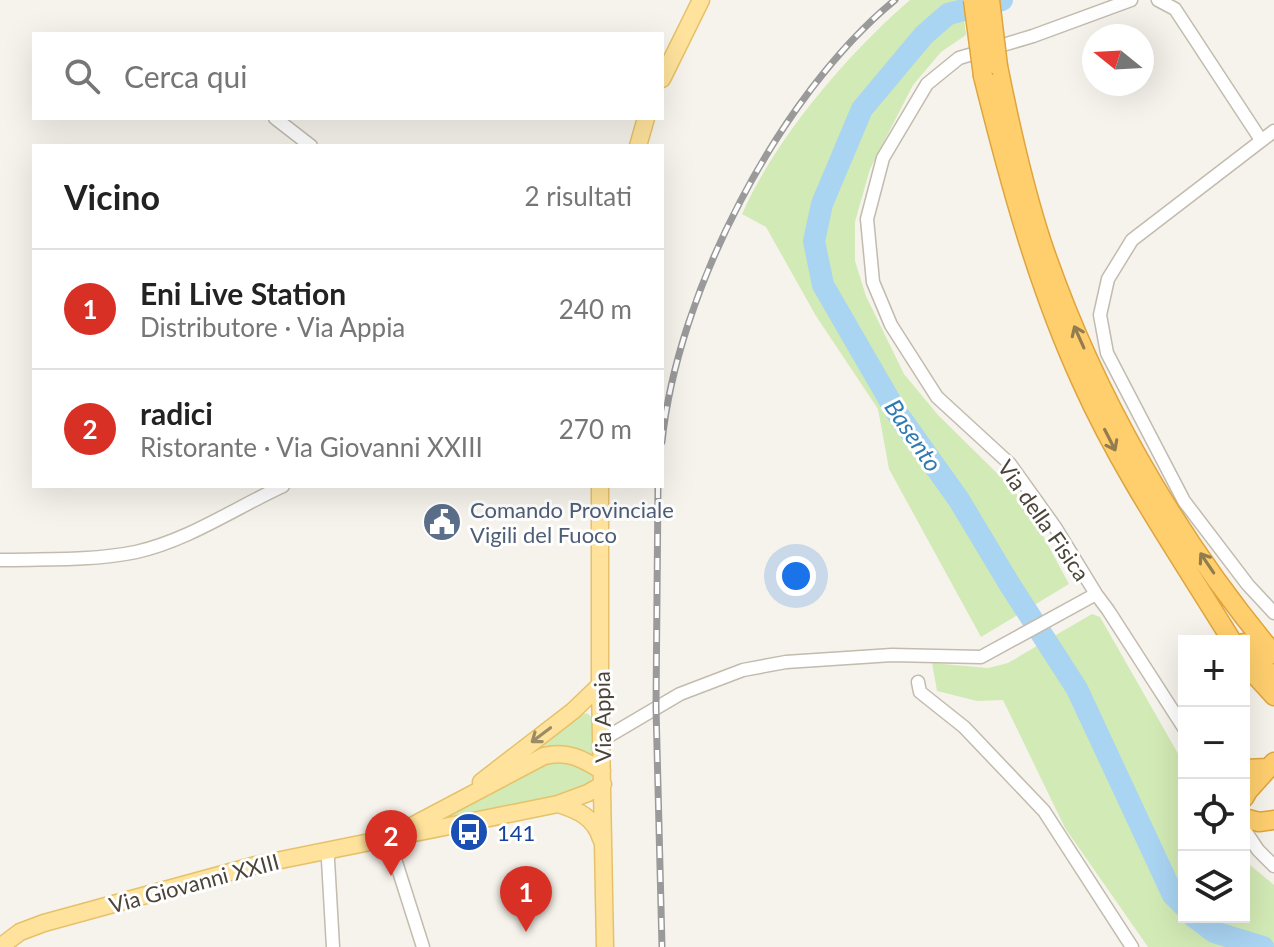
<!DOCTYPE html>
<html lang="it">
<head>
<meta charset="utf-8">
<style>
  :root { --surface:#fff; --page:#f2f2f2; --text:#222; --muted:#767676; --line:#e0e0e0; --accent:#d93025 }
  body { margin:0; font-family:Lato,sans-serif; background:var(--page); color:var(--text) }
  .controls { position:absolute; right:24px; bottom:24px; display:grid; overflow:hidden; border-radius:0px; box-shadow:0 8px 32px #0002 }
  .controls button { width:72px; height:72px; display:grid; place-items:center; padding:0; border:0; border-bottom:2px solid var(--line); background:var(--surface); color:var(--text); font:40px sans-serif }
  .compass { position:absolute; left:1082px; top:24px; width:72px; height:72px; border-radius:50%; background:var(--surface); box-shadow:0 8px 32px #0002; rotate:288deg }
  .you { position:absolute; left:796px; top:576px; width:28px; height:28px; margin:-20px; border:6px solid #fff; border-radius:50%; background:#1a73e8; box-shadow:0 0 0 12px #1a73e833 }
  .badge { display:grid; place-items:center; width:52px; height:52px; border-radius:50%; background:var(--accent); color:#fff; font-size:26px; font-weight:700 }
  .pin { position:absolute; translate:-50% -66px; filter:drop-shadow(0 2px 4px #0008) }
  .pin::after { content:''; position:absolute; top:42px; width:28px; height:24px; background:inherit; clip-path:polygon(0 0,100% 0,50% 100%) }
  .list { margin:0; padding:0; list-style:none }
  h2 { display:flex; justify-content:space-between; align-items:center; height:104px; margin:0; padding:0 32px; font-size:34px }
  h2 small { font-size:26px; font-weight:400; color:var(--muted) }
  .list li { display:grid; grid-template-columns:52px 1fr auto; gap:24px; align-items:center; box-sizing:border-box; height:120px; padding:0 32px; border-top:2px solid var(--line) }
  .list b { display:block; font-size:30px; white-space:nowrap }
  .list p { margin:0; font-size:26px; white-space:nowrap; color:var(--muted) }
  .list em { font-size:26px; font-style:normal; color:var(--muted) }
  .icon { flex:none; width:44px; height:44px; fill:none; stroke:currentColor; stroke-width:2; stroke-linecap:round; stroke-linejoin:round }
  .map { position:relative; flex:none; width:1274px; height:947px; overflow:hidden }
  .search { position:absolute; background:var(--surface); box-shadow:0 8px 32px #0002; left:32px; top:32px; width:632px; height:88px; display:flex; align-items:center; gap:20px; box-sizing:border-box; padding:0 28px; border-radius:0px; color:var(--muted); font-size:30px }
  .panel { position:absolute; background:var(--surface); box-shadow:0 8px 32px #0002; left:32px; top:144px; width:632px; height:344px; border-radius:0px }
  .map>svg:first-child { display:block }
</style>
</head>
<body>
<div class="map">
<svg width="1274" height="947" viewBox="0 0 1274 947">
  <rect width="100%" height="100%" fill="#f6f3ec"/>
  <path fill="#d2eab5" d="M910,0H962L966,35L941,52L913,85L870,169L855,222V261L866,296L904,374L938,415L1008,484L1028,508L1069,584L981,637L889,469L878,409L816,316L766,227L742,214C775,139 848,53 910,0Z
    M1092,614L1100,617L1184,764V917H1244V860L1274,885V947H1148L1065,828L1003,700L977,701L937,691L932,663L988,668L1008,663Z
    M587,713L593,719L594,757C553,736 535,754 497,772L576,716Z
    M551,759L574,761L593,775L591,780L580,789L569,794L446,821L448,817Z"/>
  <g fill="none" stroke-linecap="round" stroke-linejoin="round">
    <path stroke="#a9d4f2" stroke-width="22" d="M1002,0L948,14L924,35L862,109L822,204L814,241L823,285L897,413L959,500L1010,585L1077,689L1173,895L1184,906
      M1194,917L1214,932L1263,947"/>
    <g stroke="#c2bbae" stroke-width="15">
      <path id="minor" d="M1131,0L1033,36L959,58L927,84L883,158L867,219L873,282L891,325L937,397L1010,464L1055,527L1096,594L1108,610L1184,728
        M1158,0L1175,9L1261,140
        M275,118L311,146
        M1274,131L1132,240L1108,279L1100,315L1107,353L1184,501L1248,585L1274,613
        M0,560C45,559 92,561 136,552C189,540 235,508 283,486
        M918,682L920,692L964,727L1044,811L1132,947
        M602,740L680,694L743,670L786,662L892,655L981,657L1096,594
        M1244,829L1258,850L1274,866
        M388,837L423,947
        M329,850L328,860L333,947"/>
    </g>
    <g stroke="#e6c16a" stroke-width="19">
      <path id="major" d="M662,79L701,0
        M638,146L646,118
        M600,486V685L605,947
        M481,782L573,711L600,685
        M558,804C578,810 595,818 601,839
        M406,829L544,756C567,750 583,759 602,771
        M0,947L20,932L44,923L256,865L558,804L588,793L603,784"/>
    </g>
    <g stroke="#e0a43c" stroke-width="21">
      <path id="highway" d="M998,66C1010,126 1023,185 1042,243C1092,391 1174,535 1274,654
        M983,76C1009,180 1037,285 1082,383C1123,474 1180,556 1232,641
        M1244,643L1274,679
        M1253,673L1274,696
        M1244,769L1268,768
        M1244,798L1248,791L1274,762
        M1244,818L1259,822L1274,820"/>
    </g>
    <use href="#minor" stroke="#fff" stroke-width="12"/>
    <use href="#major" stroke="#ffe39c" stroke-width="16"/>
    <use href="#highway" stroke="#ffcf6e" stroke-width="18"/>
    <g stroke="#9a9a9a" stroke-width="7">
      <path id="rail" d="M662,442C677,293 779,95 895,0
        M658,486L656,707L662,947"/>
    </g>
    <use href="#rail" stroke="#fff" stroke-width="4" stroke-dasharray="12" stroke-linecap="butt"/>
    <g stroke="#e0a43c" stroke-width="21" stroke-linecap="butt">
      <path id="highway-bridge" d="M973,0L983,76
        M990,0L998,66"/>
    </g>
    <use href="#highway-bridge" stroke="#ffcf6e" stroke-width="18"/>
  </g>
  <defs><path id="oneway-shaft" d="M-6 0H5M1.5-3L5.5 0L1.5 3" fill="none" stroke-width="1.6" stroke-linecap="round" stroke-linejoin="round" transform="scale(2)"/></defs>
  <g stroke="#937c4e">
    <use href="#oneway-shaft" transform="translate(1079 337) rotate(-114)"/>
    <use href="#oneway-shaft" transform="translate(1110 440) rotate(63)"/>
    <use href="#oneway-shaft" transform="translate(1207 563) rotate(-124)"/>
  </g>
  <use stroke="#9c8c66" href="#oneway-shaft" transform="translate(541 735) rotate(143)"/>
  <defs>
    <g id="civic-disc" transform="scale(2)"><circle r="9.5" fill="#5c6f8a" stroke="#fff"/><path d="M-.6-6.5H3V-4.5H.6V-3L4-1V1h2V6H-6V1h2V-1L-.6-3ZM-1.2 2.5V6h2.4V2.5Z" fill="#fff"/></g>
    <g id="bus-disc" transform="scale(2)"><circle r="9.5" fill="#1a4fb4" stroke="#fff"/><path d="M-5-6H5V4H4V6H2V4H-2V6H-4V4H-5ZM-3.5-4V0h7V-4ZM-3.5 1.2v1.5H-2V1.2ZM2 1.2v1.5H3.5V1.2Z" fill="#fff"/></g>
  </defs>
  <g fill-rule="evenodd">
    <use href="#civic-disc" x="442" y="522"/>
    <use href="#bus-disc" x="469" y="832"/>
  </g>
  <g text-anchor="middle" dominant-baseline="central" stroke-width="6" stroke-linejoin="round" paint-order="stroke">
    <g font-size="22" fill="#4e5e75" stroke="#fff" text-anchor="start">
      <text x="470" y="509">Comando Provinciale<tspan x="470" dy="25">Vigili del Fuoco</tspan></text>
    </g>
    <g font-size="22" fill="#4b4439" stroke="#fff">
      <text transform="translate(1044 520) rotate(55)">Via della Fisica</text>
      <text transform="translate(602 717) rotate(-91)">Via Appia</text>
      <text transform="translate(194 883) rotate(-15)">Via Giovanni XXIII</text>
    </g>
    <g font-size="22" fill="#164399" stroke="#fff" text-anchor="start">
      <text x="497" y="832">141</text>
    </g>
    <g font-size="24" font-style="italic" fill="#2e7ab2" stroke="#fff">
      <text transform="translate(914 435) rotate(56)">Basento</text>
    </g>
  </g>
</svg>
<div class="controls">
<button>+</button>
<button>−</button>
<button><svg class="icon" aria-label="locate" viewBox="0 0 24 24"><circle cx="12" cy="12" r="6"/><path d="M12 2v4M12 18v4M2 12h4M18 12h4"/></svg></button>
<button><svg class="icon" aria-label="layers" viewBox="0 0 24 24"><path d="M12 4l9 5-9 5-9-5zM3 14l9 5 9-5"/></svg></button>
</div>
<svg class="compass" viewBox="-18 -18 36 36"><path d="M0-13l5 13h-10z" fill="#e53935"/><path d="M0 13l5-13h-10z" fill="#767676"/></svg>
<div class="you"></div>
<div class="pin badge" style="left:526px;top:932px">1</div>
<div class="pin badge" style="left:391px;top:876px">2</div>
<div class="search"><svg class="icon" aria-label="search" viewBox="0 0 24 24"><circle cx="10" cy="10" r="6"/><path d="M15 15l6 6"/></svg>Cerca qui</div>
<section class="panel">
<h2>Vicino<small>2 risultati</small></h2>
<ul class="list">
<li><span class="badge">1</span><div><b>Eni Live Station</b><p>Distributore · Via Appia</p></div><em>240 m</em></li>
<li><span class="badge">2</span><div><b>radici</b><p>Ristorante · Via Giovanni XXIII</p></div><em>270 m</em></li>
</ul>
</section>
</div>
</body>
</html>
